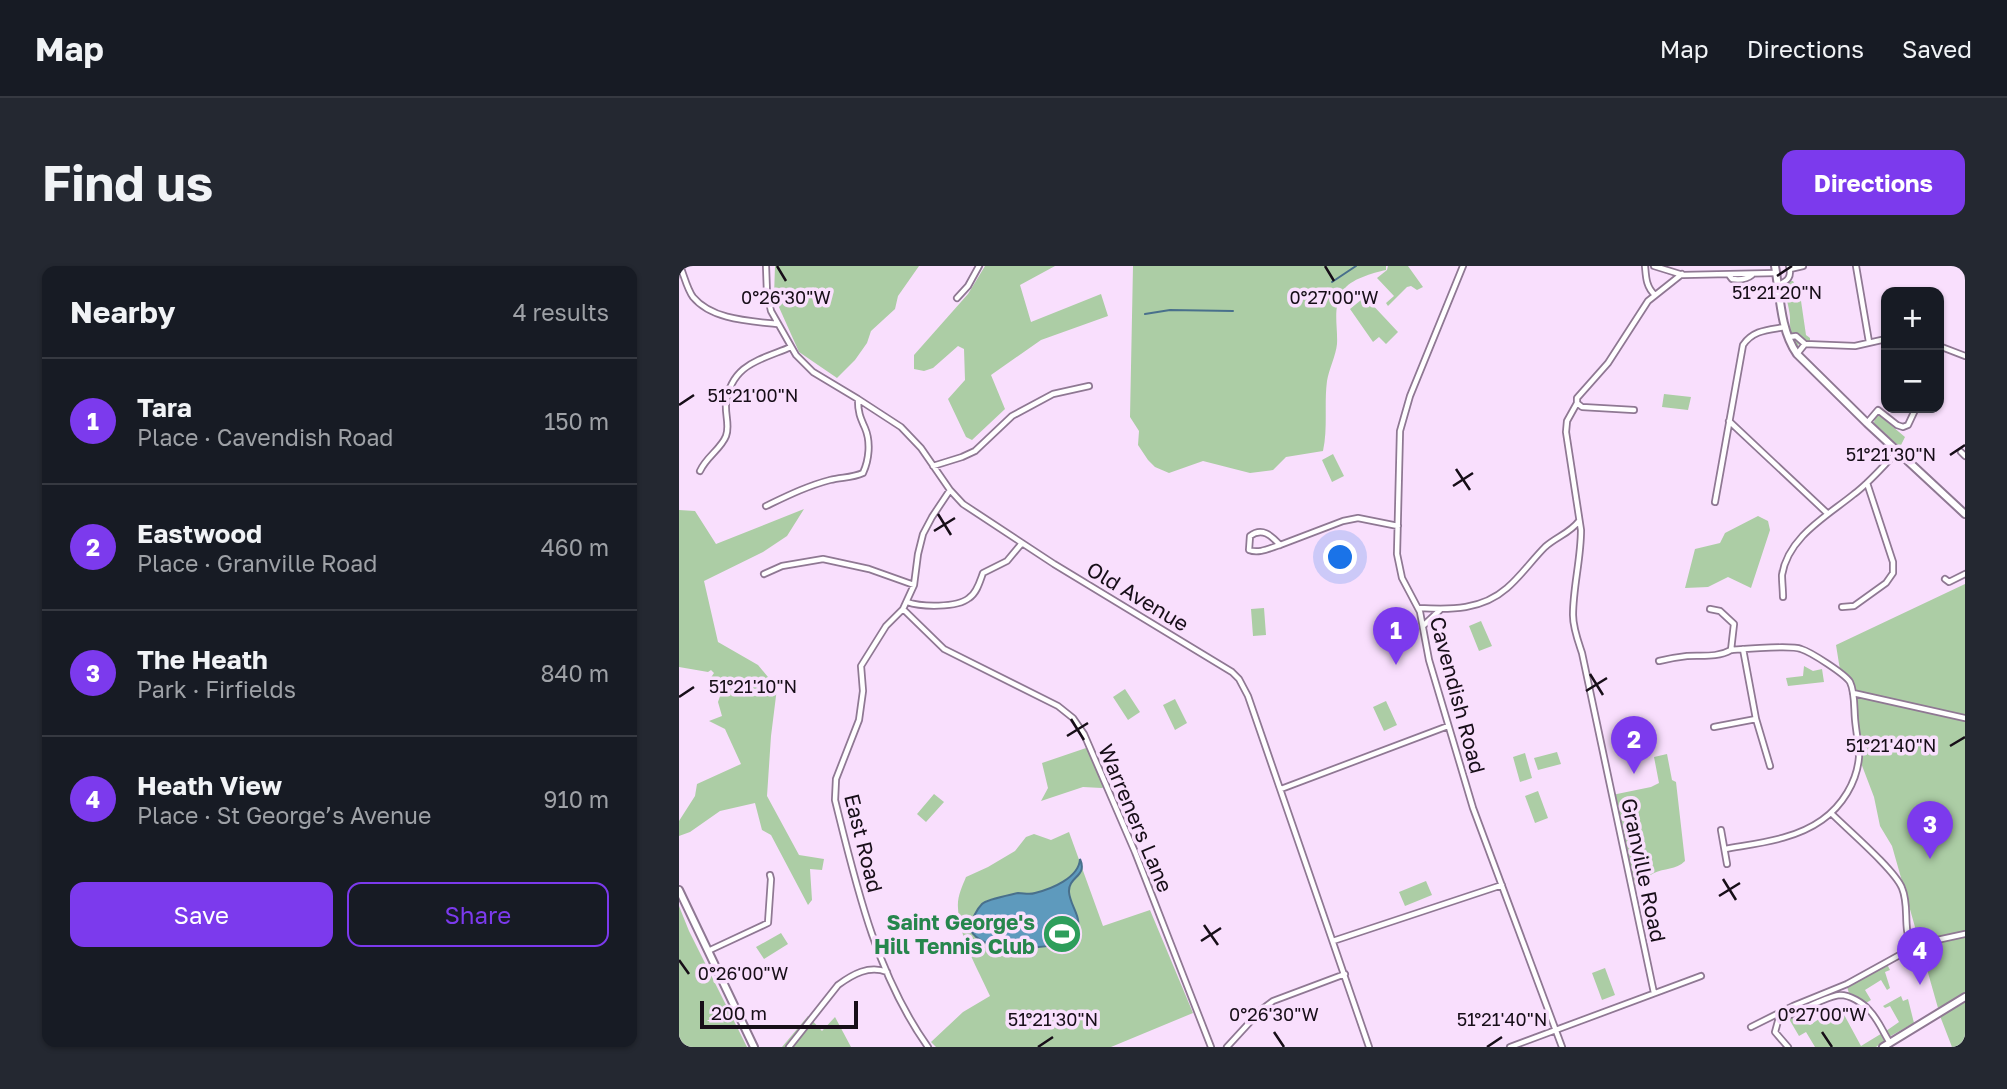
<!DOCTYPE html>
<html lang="en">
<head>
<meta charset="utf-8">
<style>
  :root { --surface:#171b24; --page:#242831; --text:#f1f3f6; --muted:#9ea1a6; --line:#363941; --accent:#7c3aed }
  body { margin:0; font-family:"Golos Text",sans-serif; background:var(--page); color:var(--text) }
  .controls { position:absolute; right:21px; top:21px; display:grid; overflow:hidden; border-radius:14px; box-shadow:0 2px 5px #0004 }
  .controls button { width:63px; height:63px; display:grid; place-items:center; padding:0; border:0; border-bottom:2px solid var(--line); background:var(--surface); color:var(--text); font:35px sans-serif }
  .scale { position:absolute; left:21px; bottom:18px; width:158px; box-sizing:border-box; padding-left:7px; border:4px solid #170e18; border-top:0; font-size:19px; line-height:24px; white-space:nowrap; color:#170e18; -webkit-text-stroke:5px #f9dffd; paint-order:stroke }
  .you { position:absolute; left:662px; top:292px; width:24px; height:24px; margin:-18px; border:5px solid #fff; border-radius:50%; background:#1a73e8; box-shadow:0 0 0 10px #1a73e833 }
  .badge { display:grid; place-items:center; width:46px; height:46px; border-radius:50%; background:var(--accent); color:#fff; font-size:23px; font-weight:700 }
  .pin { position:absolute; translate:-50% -58px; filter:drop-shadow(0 2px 4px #0008) }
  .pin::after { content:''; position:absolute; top:37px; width:24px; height:21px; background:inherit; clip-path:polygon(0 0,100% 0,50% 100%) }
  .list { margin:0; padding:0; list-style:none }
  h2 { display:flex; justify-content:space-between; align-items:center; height:91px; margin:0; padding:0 28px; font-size:30px }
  h2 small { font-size:23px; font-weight:400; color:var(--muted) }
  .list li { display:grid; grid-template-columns:46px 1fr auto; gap:21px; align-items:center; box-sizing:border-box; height:126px; padding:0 28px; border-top:2px solid var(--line) }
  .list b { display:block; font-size:26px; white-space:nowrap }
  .list p { margin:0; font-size:23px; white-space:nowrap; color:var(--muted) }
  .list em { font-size:23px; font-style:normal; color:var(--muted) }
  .actions { display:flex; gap:14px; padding:21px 28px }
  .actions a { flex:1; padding:16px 0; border:2px solid var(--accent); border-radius:14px; text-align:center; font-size:24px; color:var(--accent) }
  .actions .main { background:var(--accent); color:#fff }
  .map { position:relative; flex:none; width:1286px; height:781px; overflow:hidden; border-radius:14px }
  header { display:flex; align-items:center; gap:42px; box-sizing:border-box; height:98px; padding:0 35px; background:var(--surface); border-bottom:2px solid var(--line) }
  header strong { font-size:33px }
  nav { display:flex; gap:38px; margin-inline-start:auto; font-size:24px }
  .intro { display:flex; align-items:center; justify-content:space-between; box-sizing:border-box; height:168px; padding:0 42px }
  h1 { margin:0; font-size:49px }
  .button { padding:18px 32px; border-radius:14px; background:var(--accent); color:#fff; font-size:24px; font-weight:700 }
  main { display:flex; gap:42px; padding:0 42px }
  aside { flex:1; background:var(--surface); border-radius:14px; box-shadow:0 2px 5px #0004 }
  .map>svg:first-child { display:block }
</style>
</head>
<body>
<header>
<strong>Map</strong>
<nav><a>Map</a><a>Directions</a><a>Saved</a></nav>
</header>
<div class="intro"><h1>Find us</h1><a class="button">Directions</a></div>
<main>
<aside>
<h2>Nearby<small>4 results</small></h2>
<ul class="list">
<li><span class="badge">1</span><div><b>Tara</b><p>Place · Cavendish Road</p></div><em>150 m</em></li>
<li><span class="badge">2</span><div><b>Eastwood</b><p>Place · Granville Road</p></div><em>460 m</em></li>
<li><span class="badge">3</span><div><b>The Heath</b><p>Park · Firfields</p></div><em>840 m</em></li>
<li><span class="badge">4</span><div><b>Heath View</b><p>Place · St George’s Avenue</p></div><em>910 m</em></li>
</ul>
<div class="actions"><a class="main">Save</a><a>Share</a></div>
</aside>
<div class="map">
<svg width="1286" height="781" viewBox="0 0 1286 781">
  <rect width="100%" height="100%" fill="#f9dffd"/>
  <path fill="#accda5" d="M96,0H240L219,30L216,43L192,65L188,77L176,94L158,112L120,86L95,30Z
    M306,0H376L341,19L352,56L422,28L429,50L362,74L312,109L326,143L293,174L287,171L269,133L286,114L285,83L279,80L254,102L245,105L235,103V89L289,28Z
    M454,0H707V4C694,7 671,13 664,25C653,41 659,60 658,78C657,89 650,103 648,115C645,138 649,162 644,185L607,191L594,204L571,207L524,195L490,207L476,201L469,194L459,179L460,165L451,151Z
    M709,0H729L744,21L738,24L732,20L728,21L709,40L707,37L715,30L698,12L708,4Z
    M1109,15H1114L1121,28L1127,69L1131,72V75L1120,77L1118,84C1111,73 1111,64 1111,51C1110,40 1106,28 1104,18Z
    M682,34H689L719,66L707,78L700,71L694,76L671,43Z
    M985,128L1012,131L1009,144L983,141Z
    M1196,150H1201L1226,171L1221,181L1195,157Z
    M654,188L665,210L653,216L643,194Z
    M125,243L108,270L84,286L25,315L39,376L79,399L98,422L92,470L88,530L120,589L145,593L143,604L131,603L133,634L129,639L92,569L83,564L76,537L41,545L11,566L0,570V555L16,530L18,518L62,498L46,463L30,455L43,450L39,436L43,424L31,413L35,407L32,404L29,406L0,401V244L16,245L37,278Z
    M1079,250L1089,255L1091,264L1072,322L1049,311L1029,321L1006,322L1016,283L1041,277L1046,267Z
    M1286,318V450L1174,426L1172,415L1161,404L1157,379Z
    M585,342L587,369L574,370L572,343Z
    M802,355L813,380L800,385L790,360Z
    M1125,400L1134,405L1143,403L1145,416L1109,420L1107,412L1124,410Z
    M446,423L461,446L449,454L434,431Z
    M1177,431L1286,455V727L1259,742L1213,580L1201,560L1195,531L1182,497Z
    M496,433L508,457L496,464L484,439Z
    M707,435L718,459L705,465L694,441Z
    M410,481L427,520L423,522L404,521L362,535L369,522L363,497Z
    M878,486L882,498L859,504L855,492Z
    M846,487L853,512L841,516L834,491Z
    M988,488L993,514L997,516L1006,595C997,604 985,602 975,607C967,611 959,619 951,624L933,529L972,521L980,517L975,491Z
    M859,525L869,552L856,557L846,530Z
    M255,528L265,536L247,556L238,548Z
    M390,566L424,660L471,644L514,747L432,781H257L252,776L284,746L311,730C299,703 280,672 279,642C278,631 283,621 287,611L309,601L336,585L347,571L355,568L372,574Z
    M747,615L753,629L726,640L720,626Z
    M0,640L10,665L68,781H0Z
    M102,667L109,678L85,693L77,681Z
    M1208,698L1211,704L1206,706L1211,722L1208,724L1202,714L1186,724L1192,734L1187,737L1170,727L1168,721Z
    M926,702L936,729L923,734L913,707Z
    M1222,730L1224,735L1229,733L1235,757L1210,771L1207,765L1220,756L1211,740L1206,742L1204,740Z
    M1286,735V777L1285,781H1273L1261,750Z
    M1162,743L1182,780L1205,766L1209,773L1197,781H1136L1127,766L1120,770L1110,753L1119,749L1122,758L1128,756L1131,759L1143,751L1145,753Z
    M129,750L143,765L156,751L172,781H103Z"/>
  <path fill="#5e9abd" stroke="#49708c" stroke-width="2" d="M401,593C409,611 389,610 390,626C391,639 402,650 399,663C392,686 325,684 307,677C300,674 294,669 291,663C293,654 296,645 303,638C308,633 331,629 339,627C345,627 350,629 356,627C372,623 400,612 401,593Z"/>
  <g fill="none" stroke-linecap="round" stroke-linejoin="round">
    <path stroke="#49708c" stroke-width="2" d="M653,16L677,0
      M466,48L491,44L554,45"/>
    <g stroke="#8f7893" stroke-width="8">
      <path id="street" d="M1,0C5,9 8,23 14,31C33,54 71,55 98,58
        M87,0L88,27L92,45L117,89L134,106L179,133L222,161L242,182L271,224L284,238L375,298L553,406L560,413L569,430L690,781
        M784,0L731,130L721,165L718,288L723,312L741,346L750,394L794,542L883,781
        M966,0C967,11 967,21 976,29
        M975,0L1004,9L1097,7
        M1177,0L1190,76
        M1111,3L1124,0
        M1050,9L1053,13C1060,14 1067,14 1073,9
        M1099,19C1109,15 1113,11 1110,0
        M278,32L289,20L300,0
        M1110,71L1117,70L1126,78L1118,88
        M1126,78L1176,80L1207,73
        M1260,80L1286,90
        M898,137L888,155L887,166L902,264C902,293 894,321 894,349C894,362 899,375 903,387L975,727
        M955,144L903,141L898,137V132L929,97L969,35L1003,8
        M1050,155L1148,247
        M1188,157L1199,144L1218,159L1224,161L1229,159L1237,142
        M1282,186L1286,190
        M254,200L283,191L296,185L333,150L374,128L410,120
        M21,205C27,191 42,183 47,170C51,160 46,149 47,138C52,98 81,94 112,81
        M271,224L253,251L244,268L239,288L235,319L224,343L265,383L379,440L394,452L405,468L456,586L532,781
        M1036,236L1064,79C1074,64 1089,64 1106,61
        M87,240C108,230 128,220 151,214C163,211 173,212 184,207C190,194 192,176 186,162C181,151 179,146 179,134
        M601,279C592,269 583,261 571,270L570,284C580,288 591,282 601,279L664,255L679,252L719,260
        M85,308L103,300L144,293L190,303L235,319
        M1266,313L1270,316L1286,308
        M1104,331C1104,324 1103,316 1103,309C1109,271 1148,250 1175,228C1191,216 1204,200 1218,186
        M228,336C242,341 278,342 290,332C298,327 301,315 304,307L328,295L343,277
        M1163,341L1175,340L1207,317L1214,307V296L1188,217
        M740,342C772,344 803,344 828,322C842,310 853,294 866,281C877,271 891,267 900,255
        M224,343L207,360L182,400L184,425L180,454L157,513L156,534C177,619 197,708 249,781
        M1031,343L1041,345L1055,358L1052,384
        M745,359L761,344
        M1064,383L1077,453L1091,500
        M980,395C988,393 999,391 1008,390C1022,389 1038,392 1052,384C1065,383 1112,379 1122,383C1132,386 1166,408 1171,416C1176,426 1175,442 1176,453C1177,465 1180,479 1180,491C1178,516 1163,540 1143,554C1115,574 1079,577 1046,583
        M1174,427L1286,452
        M1035,461L1077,453
        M602,523L769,460
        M1152,547C1168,563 1216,604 1223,622C1231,641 1223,662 1233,680
        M1042,564L1048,598
        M654,675L823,619
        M29,685L89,657L92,613L91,609
        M1072,761L1114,740L1168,718L1226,686L1235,679L1286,668
        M110,781L159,719C174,708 190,699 208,706
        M548,781L582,744L594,735L666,708
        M831,781L1022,710
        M1109,781L1096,766L1099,755C1111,749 1149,730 1161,729C1171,729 1184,737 1190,744C1199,753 1204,766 1211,777"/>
    </g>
    <g stroke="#8f7893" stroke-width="10">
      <path id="secondary" d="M1096,0C1101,28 1101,64 1118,88L1188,157L1286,248
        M0,624L75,781
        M1204,781L1286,731"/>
    </g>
    <use href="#street" stroke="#fff" stroke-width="4.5"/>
    <use href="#secondary" stroke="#fff" stroke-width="6"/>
  </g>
  <path fill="none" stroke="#170e18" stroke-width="2.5" d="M98,0L107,15M646,0L655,15M1098,10L1113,0M0,139L15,129M1271,189L1286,179M777,203L791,224M774,220L794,207M259,248L272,269M255,265L276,252M911,408L924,429M907,425L928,412M0,431L15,421M392,453L405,474M388,470L409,457M1271,480L1286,471M1044,613L1057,634M1040,630L1061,617M525,659L539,679M522,675L542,662M0,694L10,708M595,766L605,781M1143,766L1153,781M359,781L374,771M808,781L823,771"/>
  <defs>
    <g id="stadium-disc" transform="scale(2.0125)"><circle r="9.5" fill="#2e9e5b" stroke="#f9dffd"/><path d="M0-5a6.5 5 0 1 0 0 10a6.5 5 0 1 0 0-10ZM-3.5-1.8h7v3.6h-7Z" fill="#fff"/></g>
  </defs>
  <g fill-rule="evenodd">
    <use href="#stadium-disc" x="383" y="668"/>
  </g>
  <g text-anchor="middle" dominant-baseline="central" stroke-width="7" stroke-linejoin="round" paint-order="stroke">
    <g font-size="21" fill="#170e18" stroke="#f9dffd">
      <text transform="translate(459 330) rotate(31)">Old Avenue</text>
      <text transform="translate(779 429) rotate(75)">Cavendish Road</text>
      <text transform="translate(457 552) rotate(67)">Warreners Lane</text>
      <text transform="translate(185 577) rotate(76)">East Road</text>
      <text transform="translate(965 604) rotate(78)">Granville Road</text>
    </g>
    <g font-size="21" font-weight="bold" fill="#27864d" stroke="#f9dffd" text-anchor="end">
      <text x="356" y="656">Saint George's<tspan x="356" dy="24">Hill Tennis Club</tspan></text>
    </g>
  </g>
  <g font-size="18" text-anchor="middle" fill="#170e18" stroke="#f9dffd" stroke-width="7" stroke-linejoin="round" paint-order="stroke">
    <text x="1098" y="33">51°21'20"N</text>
    <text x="107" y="38">0°26'30"W</text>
    <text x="655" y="38">0°27'00"W</text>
    <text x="74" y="136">51°21'00"N</text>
    <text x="1212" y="195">51°21'30"N</text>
    <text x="74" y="427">51°21'10"N</text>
    <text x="1212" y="486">51°21'40"N</text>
    <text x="64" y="714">0°26'00"W</text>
    <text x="595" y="755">0°26'30"W</text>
    <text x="1143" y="755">0°27'00"W</text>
    <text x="374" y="760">51°21'30"N</text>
    <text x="823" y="760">51°21'40"N</text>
  </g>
</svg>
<div class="controls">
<button>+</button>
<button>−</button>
</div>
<div class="scale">200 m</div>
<div class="you"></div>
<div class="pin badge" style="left:717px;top:399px">1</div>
<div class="pin badge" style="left:955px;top:508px">2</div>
<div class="pin badge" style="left:1251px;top:593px">3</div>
<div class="pin badge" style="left:1241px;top:719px">4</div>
</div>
</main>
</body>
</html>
